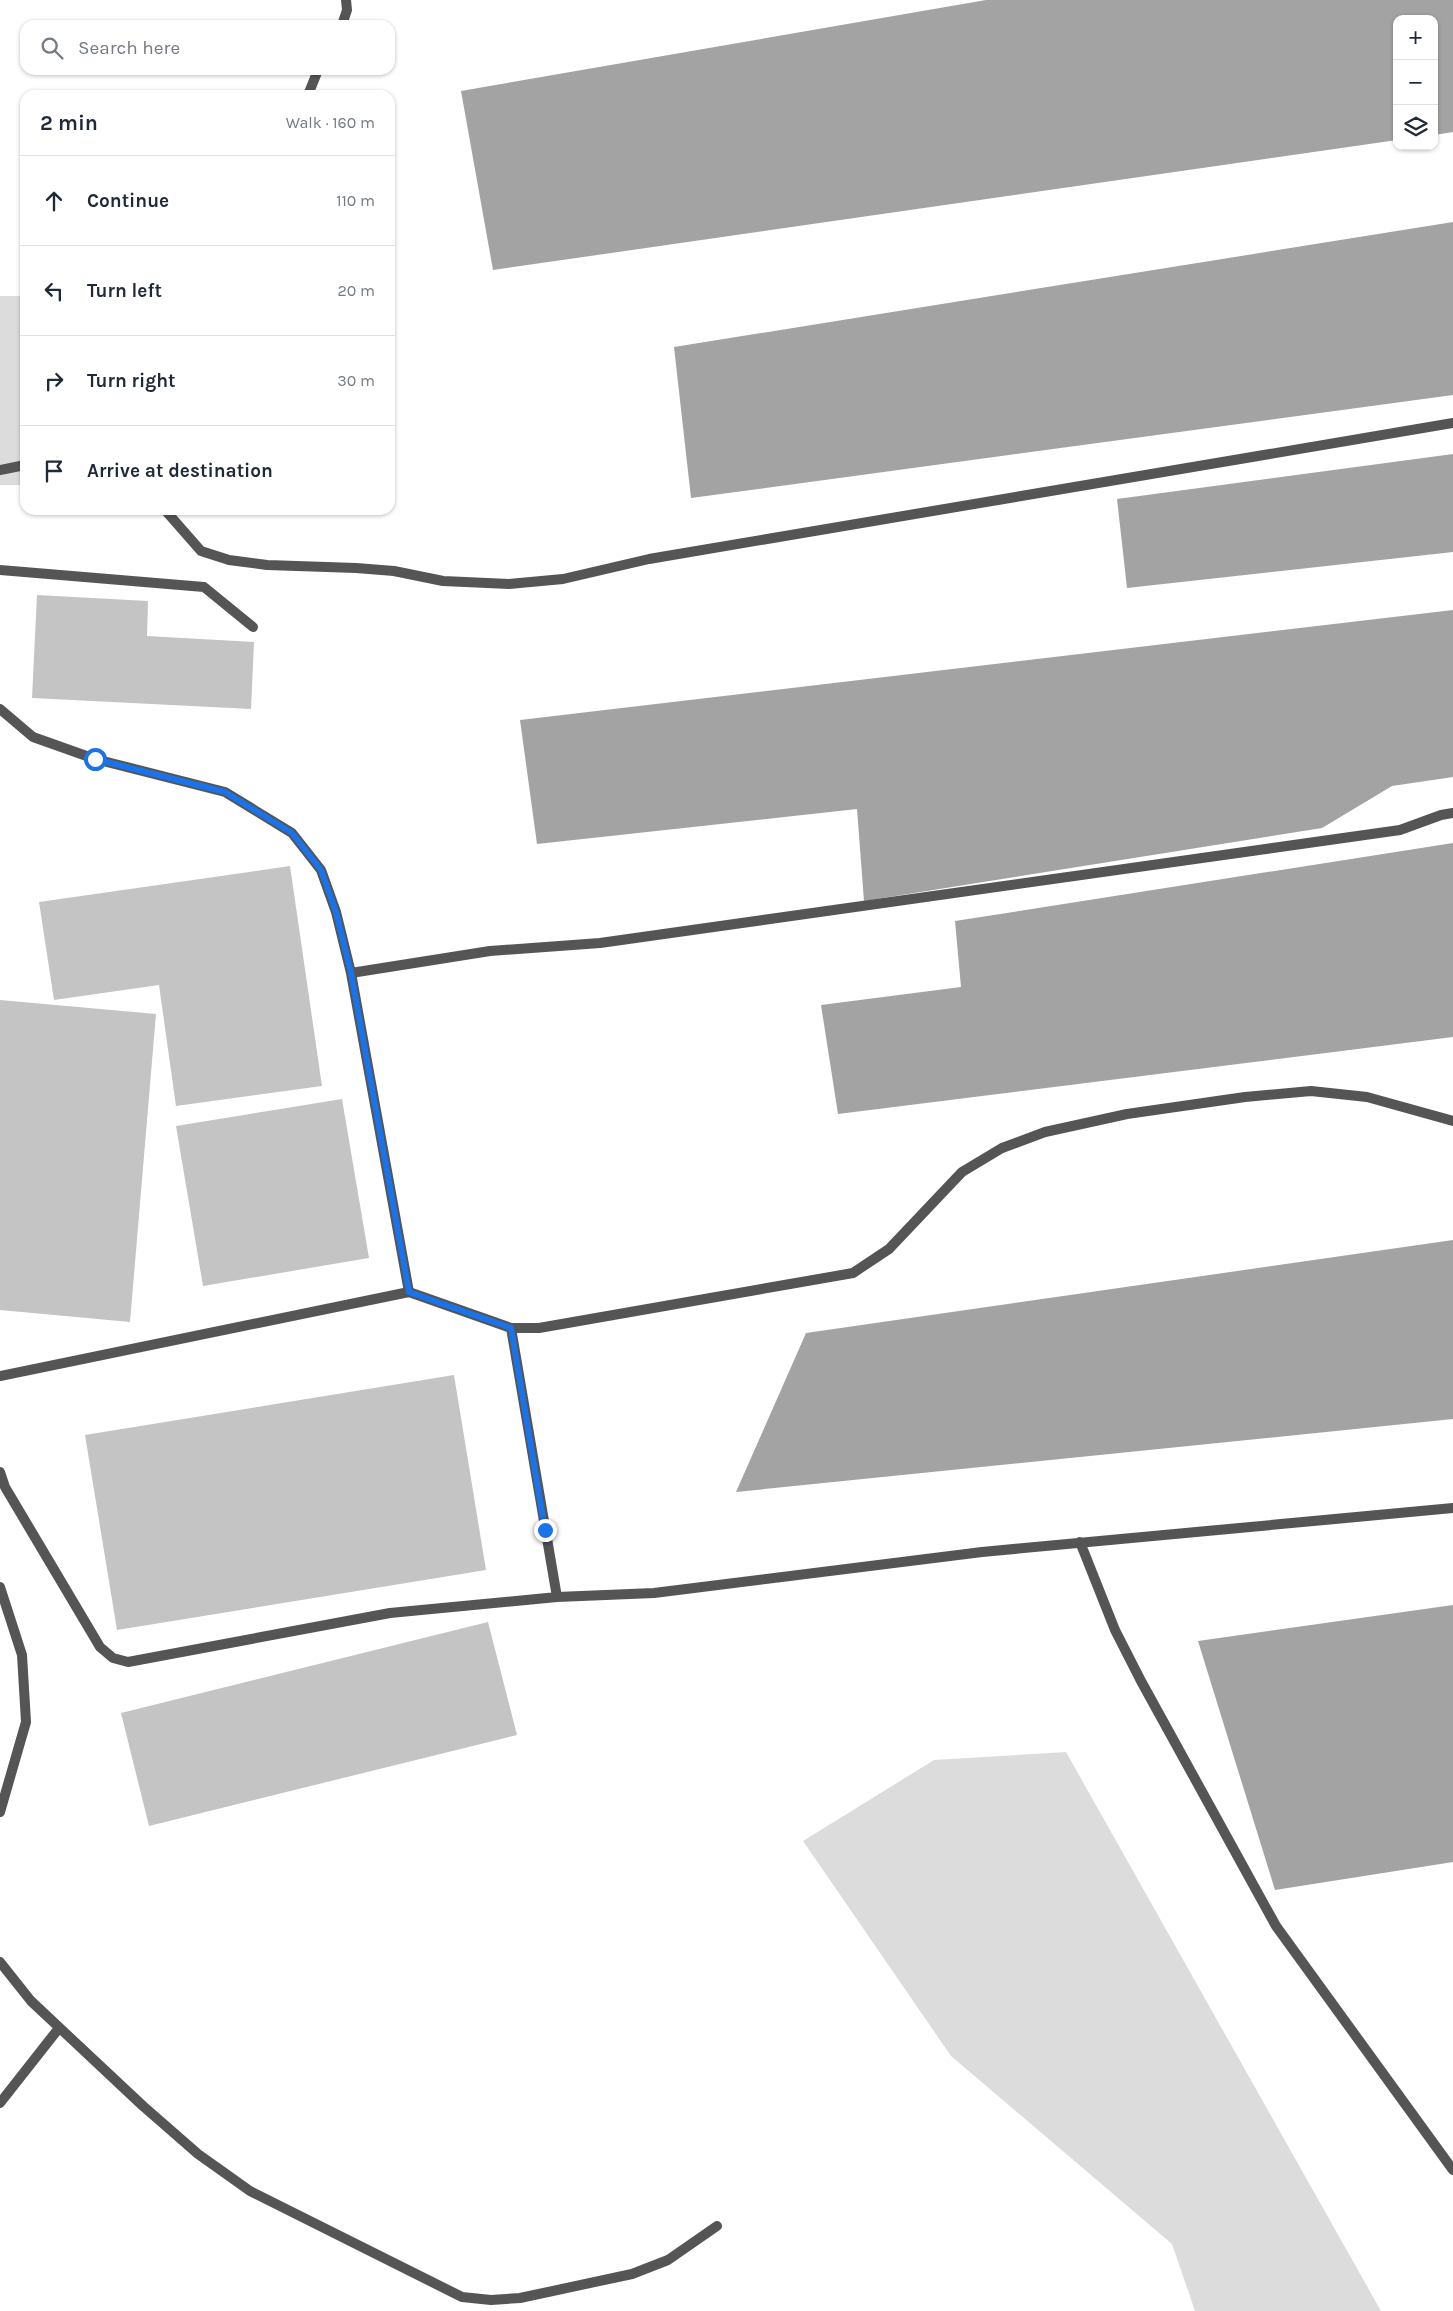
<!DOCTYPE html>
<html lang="en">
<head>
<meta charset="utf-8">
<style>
  :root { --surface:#fff; --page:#f2f2f3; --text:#1f2937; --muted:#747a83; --line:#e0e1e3 }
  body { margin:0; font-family:Karla,sans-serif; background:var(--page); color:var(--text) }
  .controls { position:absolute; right:15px; top:15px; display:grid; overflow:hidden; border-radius:10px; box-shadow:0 1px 4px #0004 }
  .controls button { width:45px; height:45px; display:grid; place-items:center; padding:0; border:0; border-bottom:1px solid var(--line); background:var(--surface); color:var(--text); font:25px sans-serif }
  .stop { position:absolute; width:15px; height:15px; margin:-11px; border:4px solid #1a73e8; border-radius:50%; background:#fff }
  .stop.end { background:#1a73e8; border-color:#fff; box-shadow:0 1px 5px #0008 }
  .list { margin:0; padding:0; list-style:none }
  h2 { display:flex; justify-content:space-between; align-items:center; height:65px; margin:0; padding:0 20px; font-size:21px }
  h2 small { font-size:16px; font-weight:400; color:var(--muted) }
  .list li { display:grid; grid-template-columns:32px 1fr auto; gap:15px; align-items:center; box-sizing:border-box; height:90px; padding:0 20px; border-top:1px solid var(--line) }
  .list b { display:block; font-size:19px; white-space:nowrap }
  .list em { font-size:16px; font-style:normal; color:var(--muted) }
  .icon { flex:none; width:28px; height:28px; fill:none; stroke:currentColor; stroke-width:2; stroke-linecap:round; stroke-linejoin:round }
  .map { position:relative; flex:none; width:1453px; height:2311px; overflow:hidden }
  .search { position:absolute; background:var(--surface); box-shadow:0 1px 4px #0004; left:20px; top:20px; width:375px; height:55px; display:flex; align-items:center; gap:12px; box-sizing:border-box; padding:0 18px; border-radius:15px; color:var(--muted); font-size:19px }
  .panel { position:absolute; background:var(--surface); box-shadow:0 1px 4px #0004; left:20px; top:90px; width:375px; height:425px; border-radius:15px }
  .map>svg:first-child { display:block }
</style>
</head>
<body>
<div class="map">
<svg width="1453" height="2311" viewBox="0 0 1453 2311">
  <rect width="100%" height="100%" fill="#fff"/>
  <path fill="#dcdcdc" d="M0,296H25V485H0Z
    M1066,1752L1381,2311H1195L1172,2244L951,2056L803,1841L934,1760Z"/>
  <path fill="#a3a3a3" d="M986,0H1453V132L1434,135V19H1397V140L493,270L461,91Z
    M1453,222V395L691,498L674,347Z
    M1453,454V552L1127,588L1117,499Z
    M1453,610V777L1392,786L1322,828L864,901L857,809L537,844L520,720Z
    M1453,843V1037L838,1114L821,1005L961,987L955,921Z
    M1453,1240V1419L736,1492L806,1333Z
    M1453,1605V1862L1275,1890L1198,1641Z"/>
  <path fill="#c4c4c4" d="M37,595L148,601L147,636L254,642L251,709L32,698Z
    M290,866L322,1086L176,1106L159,985L54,1000L39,902Z
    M0,1000L156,1014L130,1322L0,1310Z
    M342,1099L369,1258L203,1286L176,1126Z
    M454,1375L486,1570L117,1630L85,1435Z
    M488,1622L517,1735L149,1826L121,1713Z"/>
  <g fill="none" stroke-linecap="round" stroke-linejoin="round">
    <path stroke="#555" stroke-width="10" d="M342,25L347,10L346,0
      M308,95L318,70
      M0,470L25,465
      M165,510L201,551L229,560L267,565L356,568L394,571L443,581L509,584L563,579L649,559L1453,423
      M0,570L204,587L253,627
      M0,709L33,737L95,759L225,792L292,833L321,870L336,912L351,973L409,1292L511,1328L557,1597L654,1593L982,1552L1453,1508
      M351,973L490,951L600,943L1400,830L1441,815L1453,813
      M511,1328H539L853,1273L889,1249L962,1172L1002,1148L1045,1132L1127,1114L1245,1097L1311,1091L1367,1097L1453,1121
      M0,1376L409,1292
      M0,1472L5,1487L100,1647L113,1658L128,1662L390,1613L557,1597
      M1080,1542L1115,1630L1141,1681L1276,1926L1453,2170
      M0,1587L22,1655L26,1722L0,1812
      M0,1962L31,2001L143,2106L198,2154L250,2191L462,2297L491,2300L520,2298L632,2274L668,2260L717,2226
      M0,2103L59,2028"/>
  </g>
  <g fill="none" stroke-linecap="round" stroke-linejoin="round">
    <path stroke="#1a73e8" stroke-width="6" d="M95,759L225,792L292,833L321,870L336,912L351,973L409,1292L511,1328L545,1530"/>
  </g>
</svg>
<div class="controls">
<button>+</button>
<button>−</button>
<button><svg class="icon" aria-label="layers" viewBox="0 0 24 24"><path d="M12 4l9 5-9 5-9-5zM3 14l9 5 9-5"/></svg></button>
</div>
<div class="stop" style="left:95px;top:759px"></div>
<div class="stop end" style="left:545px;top:1530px"></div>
<div class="search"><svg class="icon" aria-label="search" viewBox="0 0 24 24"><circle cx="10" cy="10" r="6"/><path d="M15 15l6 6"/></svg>Search here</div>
<section class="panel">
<h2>2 min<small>Walk · 160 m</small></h2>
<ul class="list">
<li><svg class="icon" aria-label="ahead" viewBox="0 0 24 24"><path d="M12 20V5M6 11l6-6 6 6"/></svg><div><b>Continue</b></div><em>110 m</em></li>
<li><svg class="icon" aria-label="left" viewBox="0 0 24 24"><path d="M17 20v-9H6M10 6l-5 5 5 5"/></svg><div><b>Turn left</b></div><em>20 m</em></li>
<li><svg class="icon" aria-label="right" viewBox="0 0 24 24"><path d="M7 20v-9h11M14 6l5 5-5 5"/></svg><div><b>Turn right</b></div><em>30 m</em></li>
<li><svg class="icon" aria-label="arrive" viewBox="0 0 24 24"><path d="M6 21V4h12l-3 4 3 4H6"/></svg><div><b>Arrive at destination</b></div></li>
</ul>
</section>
</div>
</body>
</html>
